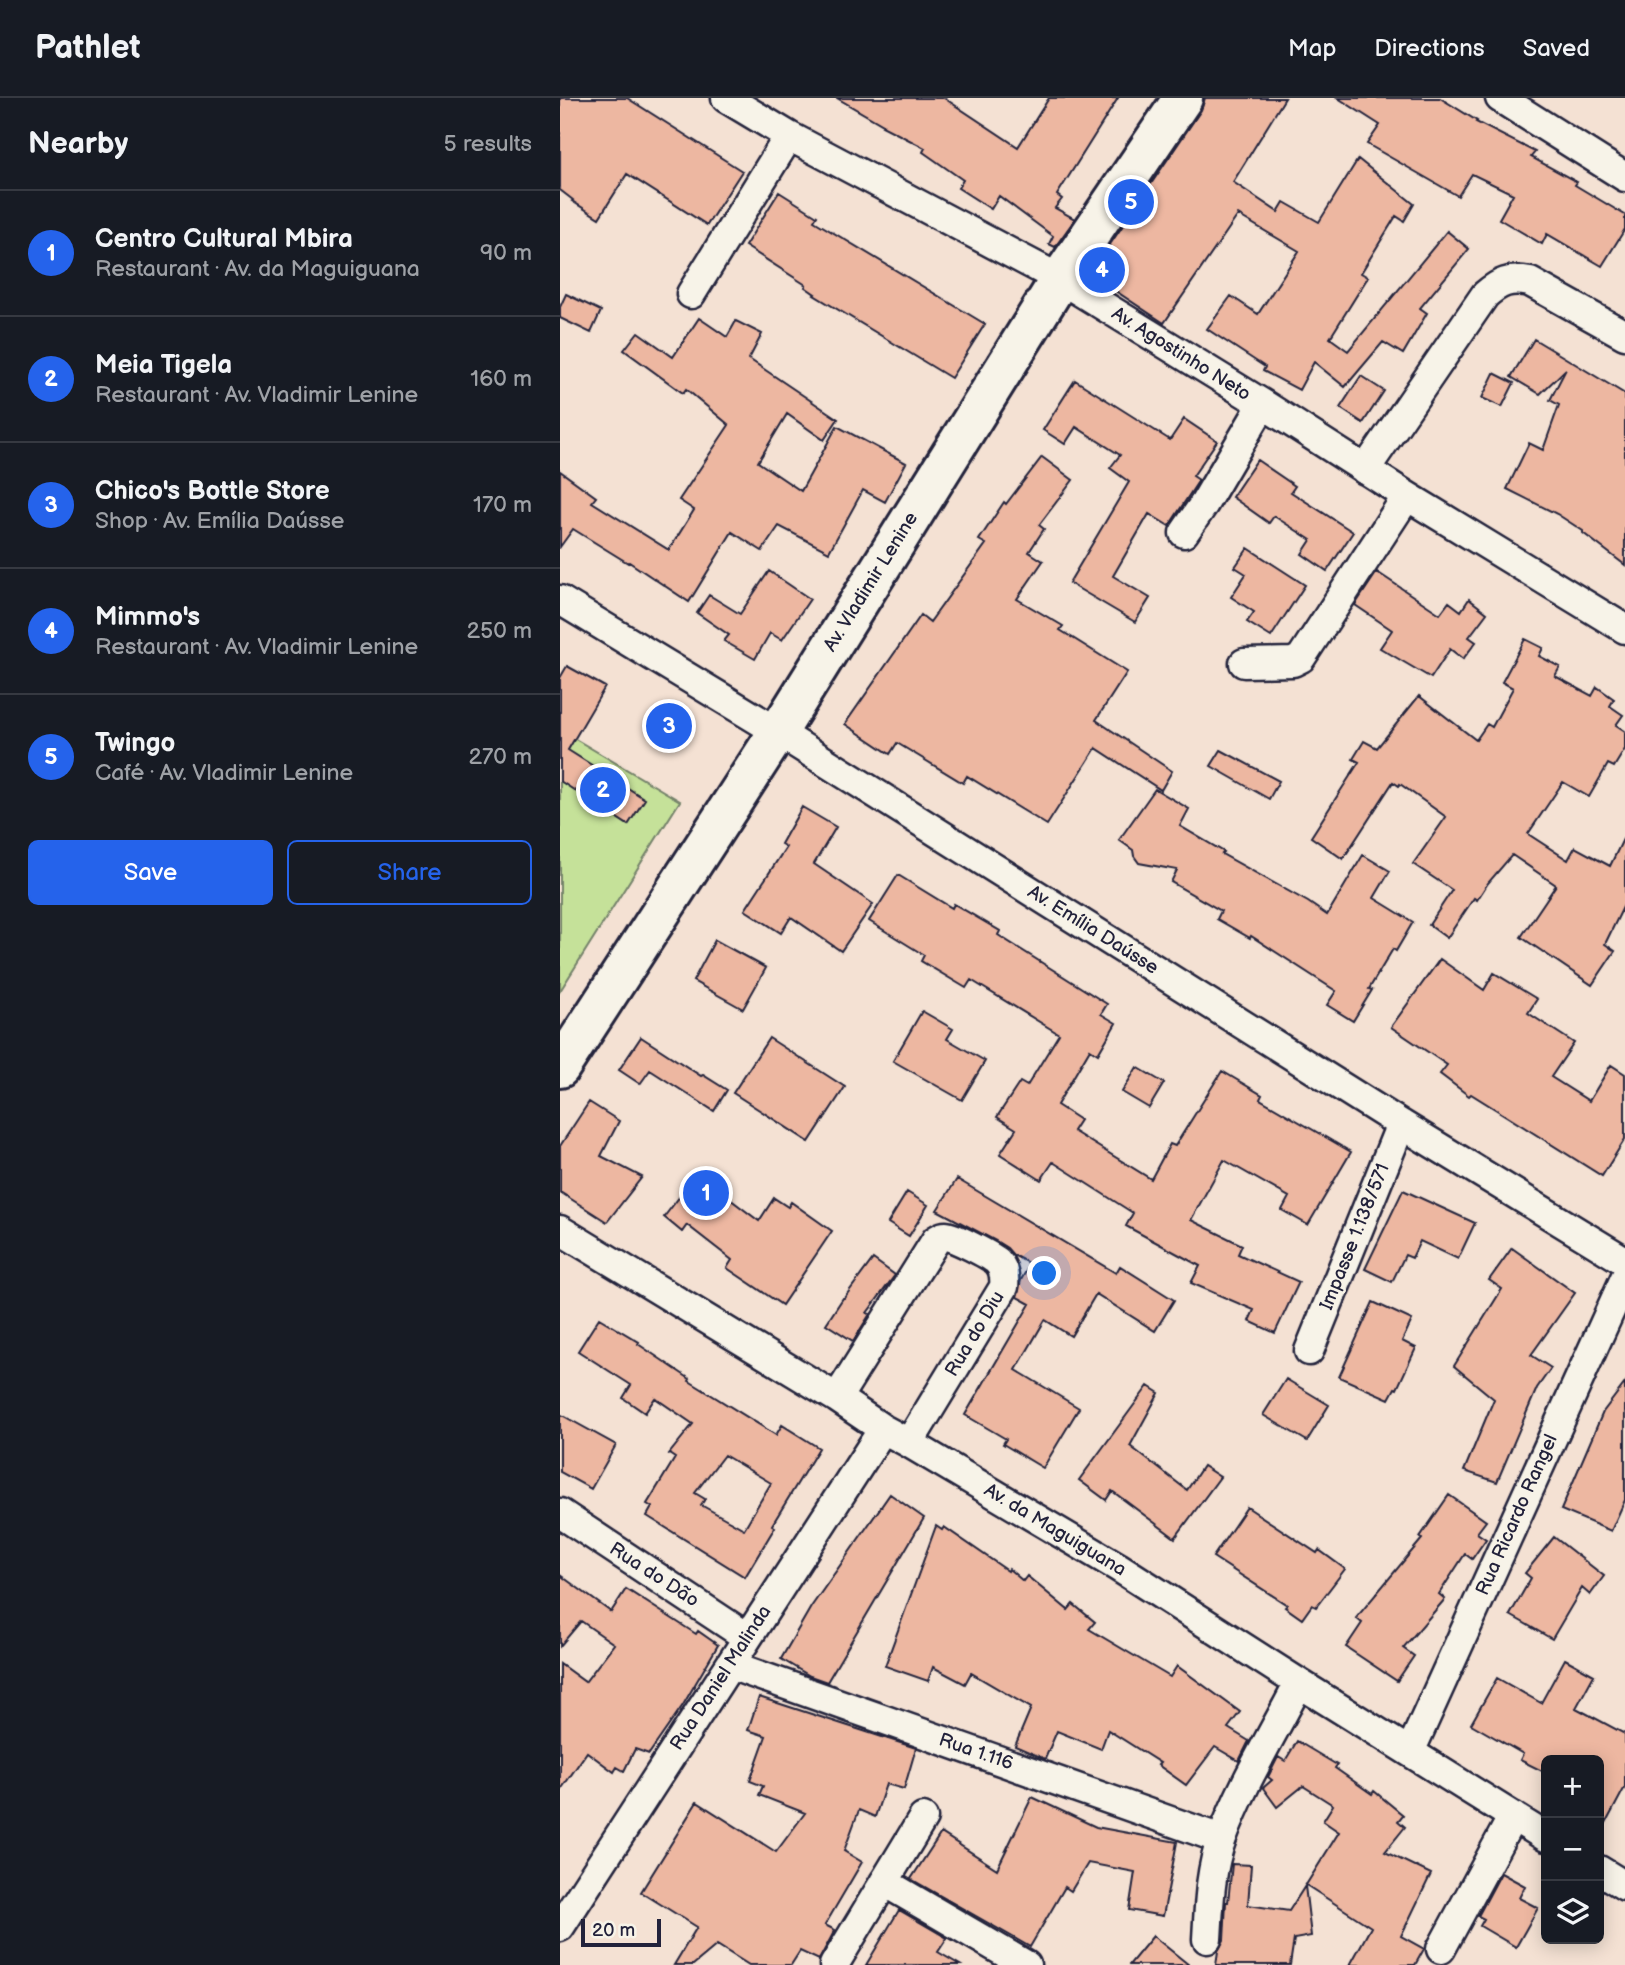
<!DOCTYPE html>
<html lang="en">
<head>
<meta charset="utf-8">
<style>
  :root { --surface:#171b24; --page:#242831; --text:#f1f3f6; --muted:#9ea1a6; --line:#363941; --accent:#2563eb }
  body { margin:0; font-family:"Balsamiq Sans",sans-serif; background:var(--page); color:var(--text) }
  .controls { position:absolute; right:21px; bottom:21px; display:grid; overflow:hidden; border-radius:10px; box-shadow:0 4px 18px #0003 }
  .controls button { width:63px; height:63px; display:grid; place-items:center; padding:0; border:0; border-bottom:2px solid var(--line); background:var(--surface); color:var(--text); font:35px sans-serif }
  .scale { position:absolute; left:21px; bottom:18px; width:80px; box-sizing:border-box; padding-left:7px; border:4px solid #22223b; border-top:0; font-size:19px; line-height:24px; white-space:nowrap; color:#22223b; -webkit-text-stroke:5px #f7f3e8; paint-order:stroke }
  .you { position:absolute; left:485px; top:1176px; width:24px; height:24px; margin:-18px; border:5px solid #fff; border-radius:50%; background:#1a73e8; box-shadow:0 0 0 10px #1a73e833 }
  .badge { display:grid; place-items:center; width:46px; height:46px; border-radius:50%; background:var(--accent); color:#fff; font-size:23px; font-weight:700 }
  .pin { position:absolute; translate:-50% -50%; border:4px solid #fff; box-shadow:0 2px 7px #0006 }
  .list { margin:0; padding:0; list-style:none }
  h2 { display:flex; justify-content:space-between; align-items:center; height:91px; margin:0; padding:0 28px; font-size:30px }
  h2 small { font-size:23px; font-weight:400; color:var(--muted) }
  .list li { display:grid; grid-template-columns:46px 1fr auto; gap:21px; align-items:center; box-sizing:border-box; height:126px; padding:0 28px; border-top:2px solid var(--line) }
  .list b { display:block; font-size:26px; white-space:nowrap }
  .list p { margin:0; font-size:23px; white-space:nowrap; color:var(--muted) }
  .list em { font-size:23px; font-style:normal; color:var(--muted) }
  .actions { display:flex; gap:14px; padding:21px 28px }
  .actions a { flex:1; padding:16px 0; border:2px solid var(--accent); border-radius:10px; text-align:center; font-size:24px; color:var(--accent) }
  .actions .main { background:var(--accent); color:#fff }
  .icon { flex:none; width:38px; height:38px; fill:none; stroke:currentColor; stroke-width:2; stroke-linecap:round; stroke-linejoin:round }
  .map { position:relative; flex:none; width:1065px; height:1867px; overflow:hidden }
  header { display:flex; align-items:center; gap:42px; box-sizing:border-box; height:98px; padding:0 35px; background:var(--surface); border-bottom:2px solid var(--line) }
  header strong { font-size:33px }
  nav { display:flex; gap:38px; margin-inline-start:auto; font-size:24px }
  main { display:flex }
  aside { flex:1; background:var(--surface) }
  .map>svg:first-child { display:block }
</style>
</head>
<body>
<header>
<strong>Pathlet</strong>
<nav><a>Map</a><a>Directions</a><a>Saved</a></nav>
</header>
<main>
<aside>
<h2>Nearby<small>5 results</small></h2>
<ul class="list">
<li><span class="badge">1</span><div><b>Centro Cultural Mbira</b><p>Restaurant · Av. da Maguiguana</p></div><em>90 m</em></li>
<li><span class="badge">2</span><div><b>Meia Tigela</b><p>Restaurant · Av. Vladimir Lenine</p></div><em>160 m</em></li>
<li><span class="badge">3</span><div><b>Chico's Bottle Store</b><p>Shop · Av. Emília Daússe</p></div><em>170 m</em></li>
<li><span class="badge">4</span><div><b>Mimmo's</b><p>Restaurant · Av. Vladimir Lenine</p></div><em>250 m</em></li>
<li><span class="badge">5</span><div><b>Twingo</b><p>Café · Av. Vladimir Lenine</p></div><em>270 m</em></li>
</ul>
<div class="actions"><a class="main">Save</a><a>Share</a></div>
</aside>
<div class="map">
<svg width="1065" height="1867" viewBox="0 0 1065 1867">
  <rect width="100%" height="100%" fill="#f4e1d3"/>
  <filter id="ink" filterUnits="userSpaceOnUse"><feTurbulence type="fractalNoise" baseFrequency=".0143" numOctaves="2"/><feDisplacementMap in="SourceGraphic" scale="14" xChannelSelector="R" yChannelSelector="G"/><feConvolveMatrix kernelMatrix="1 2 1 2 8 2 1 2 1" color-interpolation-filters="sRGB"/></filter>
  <g filter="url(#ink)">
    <path fill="#c5e199" stroke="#74826a" stroke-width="2" d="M0,632L120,703L0,893Z"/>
    <path fill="#edb7a1" stroke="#22223b" stroke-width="2" fill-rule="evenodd" d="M0,0H67L182,73L147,127L67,76L39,120L12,103L13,102L0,92Z
      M277,0H384L458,49L489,0H558L497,97L502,101L495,110L515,121L495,149L489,146L493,138L439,98L431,111L398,90L403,82L363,54L365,50L322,28L323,27Z
      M645,0H725L673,84L718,114L724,104L759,124L798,61L854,106L844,123L836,118L801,175L808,179L770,240L788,253L887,133L909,151L860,210L867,215L843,256L823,244L785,289L754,264L739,292L703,273L705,269L647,231L671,198L698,216L739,153L678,117L604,225L530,176L641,12Z
      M778,0H880L917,23L916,24L975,54L971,59L1017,84L1015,87L1065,117V131L1042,168L987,136L982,146L939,121L953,96L912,76L898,98L807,46L820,27Z
      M219,94L257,118L254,123L425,226L391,280L254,197L255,196L245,189L246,187L185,148Z
      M6,196L41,213L31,235L0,220V209Z
      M139,220L167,239L176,223L202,236L189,261L278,321L264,342L227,316L198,364L241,393L277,328L346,365L325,404L303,392L269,454L219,428L202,453L172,434L129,504L69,464L68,465L13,431L0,449V373L36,399L32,404L109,452L134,412L119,402L169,327L126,291L123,295L64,252L78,234L113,259Z
      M974,241L1065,296V467L1023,435V433L997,416L947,391L969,345L983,352L999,307L990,302L1006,271L980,296L951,279Z
      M934,275L954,285L942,309L922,300Z
      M801,278L824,293L803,325L780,310Z
      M515,282L610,342L624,321L657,343L633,378L639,382L609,428L589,416L553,478L590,500L575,524L509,485L569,384L550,370L560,357L516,329L505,346L483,332Z
      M482,359L513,382L479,427L484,431L469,454L483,463L457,501L503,528L500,532L567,574L536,622L612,673L601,692L536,650L487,727L407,678L403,685L337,645L330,656L285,626L361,517L370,524L426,446L419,442L444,404L446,406Z
      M697,362L735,388L731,394L793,434L767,473L742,456L751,442L714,418L709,425L672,399Z
      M688,450L745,487L711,539L687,524L694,514L671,499L686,476L675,469Z
      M209,473L250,501L222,542L210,535L195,561L164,543L169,537L137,515L149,497L180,516Z
      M817,474L880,516L889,504L901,513L909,501L927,515L909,539L916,544L903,561L890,551L871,580L820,550L832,532L795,507Z
      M965,541L983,550L979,558L1000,569L995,578L1032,598L1037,589L1054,601L1050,608L1063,617L1056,627L1065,633V651L1054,669L1048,666L1029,699L1003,684L968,736L1008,762L1015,749L1050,768L1065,737V805L1045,846L1055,853L1032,887L961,839L996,787L952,757L928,785L917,802L914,800L887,840L869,827L892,792L853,766L886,719L840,686L839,688L833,684L783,761L751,739L799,664L793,661L804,643L817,650L859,598L916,642L927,626L932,629L953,590L942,584Z
      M7,568L45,589L8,652L85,701L68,727L0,683V580Z
      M661,652L719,683L709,701L651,668Z
      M595,691L629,711L620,728L664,754L662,756L748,804L767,817L803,757L830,773L814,800L853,824L836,853L833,851L809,891L812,892L793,923L767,907L776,893L691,838L690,840L657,821L661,813L611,784L617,772L579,765L574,758L573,752L559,742Z
      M242,709L276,729L254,766L313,806L281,853L231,819L221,835L185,812L226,749L221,746Z
      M338,777L392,810L394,806L440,833L438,837L547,906L541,916L556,925L538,956L530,951L497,1007L520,1022L513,1033L591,1081L610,1046L615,1048L662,973L702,997L700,1001L791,1054L748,1127L722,1112L729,1099L664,1062L631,1122L682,1147L678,1156L739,1184L715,1235L689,1223L694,1212L631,1185L640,1168L566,1128L573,1115L493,1064L481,1082L440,1056L456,1031L437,1019L460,984L467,988L499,936L411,882L406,890L361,863L364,857L309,823Z
      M155,842L206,870L183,911L133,883Z
      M880,861L924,892L934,875L977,901L968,915L1014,945L991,979L1029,1003L1051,967L1065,976V1041L1042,1078L911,996L909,998L880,976L887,967L831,929Z
      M362,913L393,931L387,941L425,963L402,1002L333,963Z
      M81,939L141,978L143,977L167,992L154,1013L90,972L80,986L59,972Z
      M209,940L285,989L249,1044L173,995Z
      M577,969L604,985L589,1010L562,994Z
      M29,1004L59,1023L41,1058L82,1079L47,1124L0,1094V1048Z
      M137,1076L199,1123L214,1100L228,1109L231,1104L272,1133L222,1207L167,1170L172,1162L127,1127L122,1134L104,1119Z
      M397,1081L556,1175L560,1168L614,1202L595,1233L536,1196L511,1238L485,1222L456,1272L519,1310L483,1370L443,1346L446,1341L405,1317L470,1206L457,1199L461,1182L470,1166L453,1157L447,1150L436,1143L377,1112Z
      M843,1092L915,1125L898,1161L860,1143L852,1160L845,1157L832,1184L805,1171Z
      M347,1094L368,1107L349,1138L328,1125Z
      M952,1150L1015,1195L971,1257L991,1270L977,1290L937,1384L904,1373L934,1301L894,1268L942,1191L929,1182Z
      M313,1161L335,1177L307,1215L310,1216L293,1243L266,1226L283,1200H284Z
      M813,1204L852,1222L842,1243L856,1250L837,1291L835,1290L829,1301L779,1279Z
      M39,1220L79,1244L78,1246L130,1281L129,1283L216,1337L222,1327L259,1350L212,1427L215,1429L185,1479L87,1418L92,1409L87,1406L115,1360L109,1356L133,1326L95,1300L85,1315L63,1300L71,1287L18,1253ZM164,1357L211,1385L184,1431L141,1407L145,1401L135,1395Z
      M726,1281L769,1307L747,1343L703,1317Z
      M1065,1285V1402L1051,1433L1001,1412L1043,1314Z
      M588,1288L599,1295L570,1348L627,1392L643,1368L660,1379L615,1440L552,1393L546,1402L519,1382Z
      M0,1316L56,1347L31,1391L0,1374Z
      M330,1396L364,1420L267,1584L250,1578L221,1561L251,1509Z
      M889,1397L926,1423L917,1435L926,1441L912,1461L905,1456L879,1496L885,1501L843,1550L854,1558L837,1583L786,1549L802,1525L796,1520L862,1441L860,1439Z
      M687,1409L757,1455L759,1452L785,1471L756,1509L752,1507L742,1521L725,1509L727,1507L653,1459Z
      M376,1428L382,1432L384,1429L448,1473L449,1471L463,1483L467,1478L508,1512L513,1506L535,1524L529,1531L610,1579L617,1568L680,1614L668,1630L689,1643L679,1663L655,1649L626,1687L598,1667L600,1665L548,1632L541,1651L497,1633L485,1661L455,1648L471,1610L411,1575L405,1586L373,1569L368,1583L325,1568Z
      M994,1439L1044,1478L1030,1497L1022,1490L992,1541L950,1517L971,1480L965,1475Z
      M0,1477L51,1514L66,1491L136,1536L138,1533L158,1547L123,1607L89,1656L75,1651L64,1673L57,1669L54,1674L27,1654L0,1693V1566L25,1584L54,1546L21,1523L0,1548Z
      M1005,1561L1034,1577L1016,1610L1065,1636V1689L1039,1738V1662H986V1675L960,1662L963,1656L911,1626L937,1580L981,1605Z
      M199,1599L356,1650L344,1691L326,1686L315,1719L299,1712L284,1753L302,1764L265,1827L275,1832L259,1862L240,1853L231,1867H189L157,1847L133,1867H114L137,1829L81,1794L137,1704L216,1754L245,1715L199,1697L203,1688L190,1683L206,1638L188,1632Z
      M737,1643L777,1667L775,1670L812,1696L814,1693L843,1717L838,1723L845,1729L825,1754L871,1776L841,1838L864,1851L855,1867H790L811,1829L746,1787L779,1734L763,1723L773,1707L743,1688L717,1709L703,1690L712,1682L708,1679L718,1659L725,1663Z
      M472,1699L536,1729L617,1744L603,1818L569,1812L575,1774L528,1765L511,1793L505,1789L470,1849L351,1781L381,1735L437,1771Z
      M672,1766L691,1767L688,1807L729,1813L745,1788L751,1838L734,1841L730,1867H656L658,1853L664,1842L666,1804H668Z
      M941,1775L965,1788L959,1800L978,1810L956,1849L920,1828L924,1821L918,1818Z
      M339,1812L387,1840L378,1854L400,1867H306Z
      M593,1838L629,1867H569Z"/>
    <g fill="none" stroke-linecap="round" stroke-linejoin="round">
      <g stroke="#22223b" stroke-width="33">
        <path id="street" d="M166,0L229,38L500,181L703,306L847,398L1065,531
          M940,0L1065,79
          M131,196L229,38
          M805,372L925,197C940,184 949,180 970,184L1065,237
          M624,435L644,406L703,306
          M0,502L218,634L841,1026L1065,1163
          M684,565L733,564L741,560L847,398
          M0,1132L277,1300L323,1331L349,1345L558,1469L739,1585L986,1739
          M749,1253L841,1026
          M277,1300L376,1142C380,1140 381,1138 386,1138C393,1138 431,1158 437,1163C444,1170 445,1180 444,1189L349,1345
          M0,1415L187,1539
          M170,1567L661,1741
          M850,1654L1065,1180
          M1039,1772L1065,1788
          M324,1784L466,1867
          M0,1829L323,1331
          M647,1841C649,1807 650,1772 662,1740C682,1686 713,1636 739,1585
          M881,1851L953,1718
          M274,1867L363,1720"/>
      </g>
      <g stroke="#22223b" stroke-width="44">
        <path id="secondary" d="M0,970L218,634L500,181L623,0"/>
      </g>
      <use href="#street" stroke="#f7f3e8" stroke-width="28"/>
      <use href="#secondary" stroke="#f7f3e8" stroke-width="38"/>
    </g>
  </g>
  <g text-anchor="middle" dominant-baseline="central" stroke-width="5" stroke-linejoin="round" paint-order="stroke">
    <g font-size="19" fill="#22223b" stroke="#f7f3e8">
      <text transform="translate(621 256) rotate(32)">Av. Agostinho Neto</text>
      <text transform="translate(311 484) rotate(-58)">Av. Vladimir Lenine</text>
      <text transform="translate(533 832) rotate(32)">Av. Emília Daússe</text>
      <text transform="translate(795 1139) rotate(-68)">Impasse 1.138/571</text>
      <text transform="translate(415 1236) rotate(-59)">Rua do Diu</text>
      <text transform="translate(957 1417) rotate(-66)">Rua Ricardo Rangel</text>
      <text transform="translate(495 1432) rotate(31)">Av. da Maguiguana</text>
      <text transform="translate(94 1477) rotate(33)">Rua do Dão</text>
      <text transform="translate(161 1580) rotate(-57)">Rua Daniel Malinda</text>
      <text transform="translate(416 1654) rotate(19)">Rua 1.116</text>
    </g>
  </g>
</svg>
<div class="controls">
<button>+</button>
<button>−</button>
<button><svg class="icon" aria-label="layers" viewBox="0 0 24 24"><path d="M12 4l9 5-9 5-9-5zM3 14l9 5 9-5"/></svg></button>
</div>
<div class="scale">20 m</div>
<div class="you"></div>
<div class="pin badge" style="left:146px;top:1095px">1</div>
<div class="pin badge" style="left:43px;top:692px">2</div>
<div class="pin badge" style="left:109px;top:628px">3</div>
<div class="pin badge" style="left:542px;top:172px">4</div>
<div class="pin badge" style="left:571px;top:104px">5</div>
</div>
</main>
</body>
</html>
